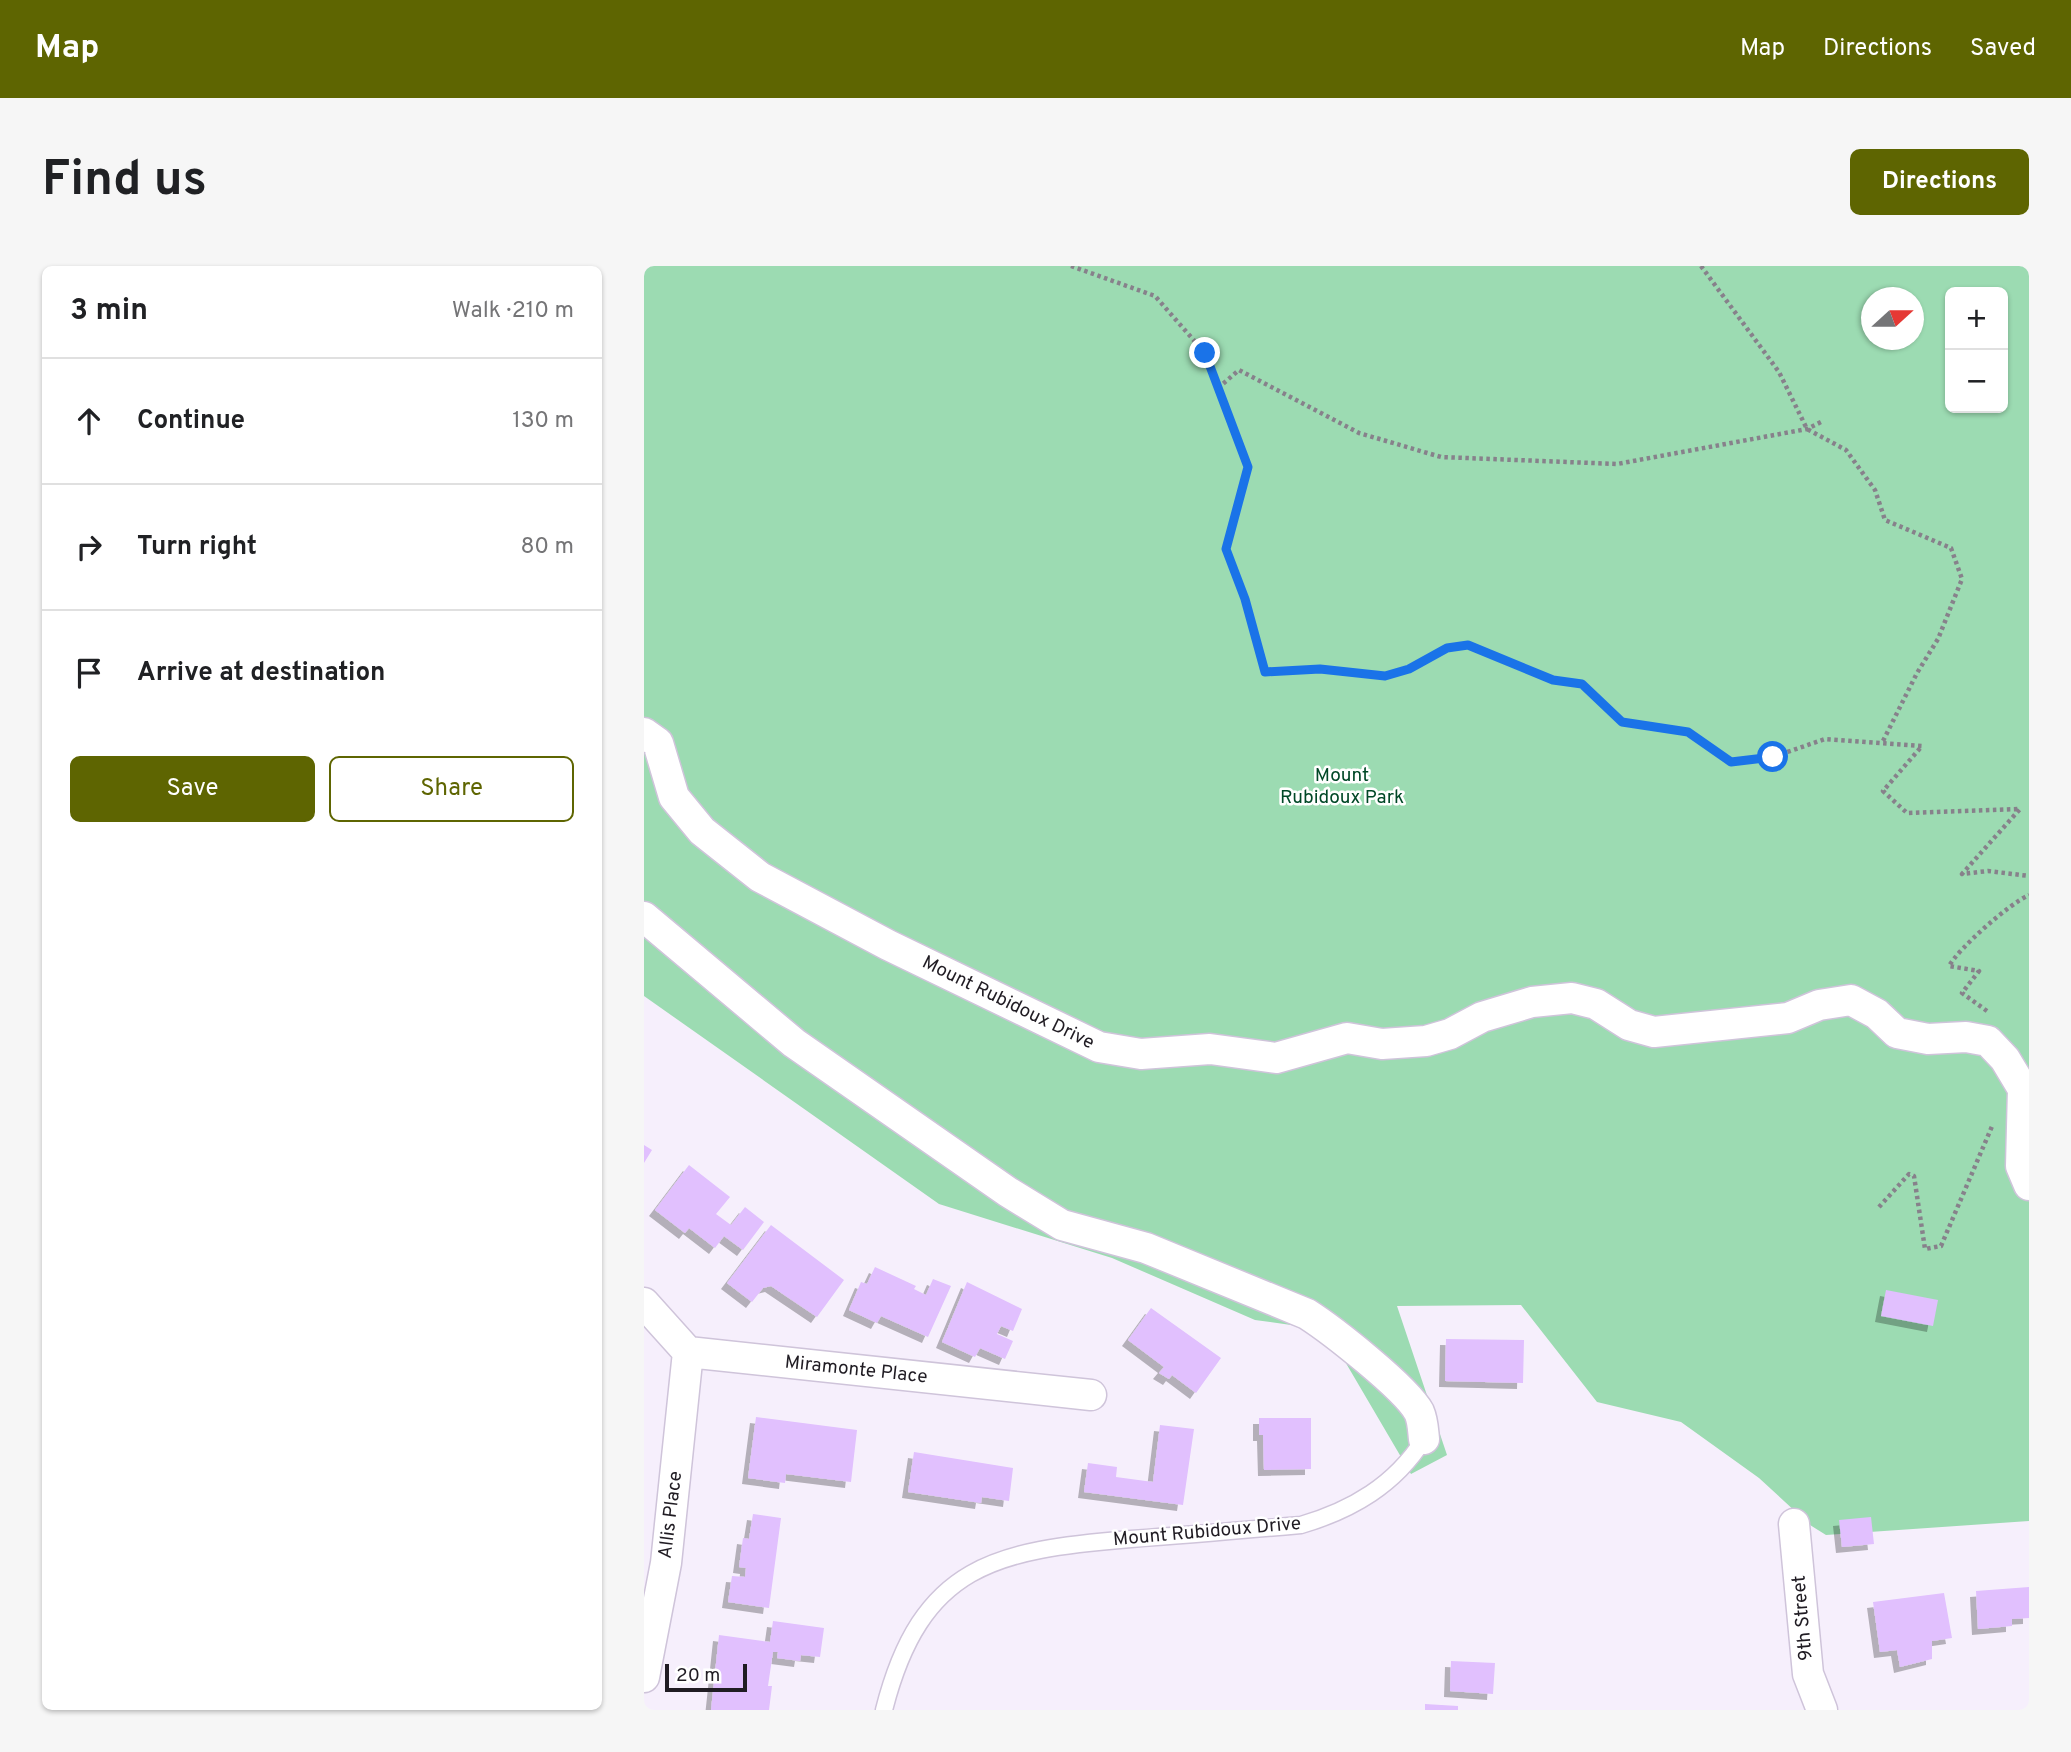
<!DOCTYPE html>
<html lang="en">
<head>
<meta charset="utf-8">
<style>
  :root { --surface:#fff; --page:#f6f6f6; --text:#202124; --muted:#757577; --line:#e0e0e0; --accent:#5e6501 }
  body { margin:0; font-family:Overpass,sans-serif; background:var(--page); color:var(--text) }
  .controls { position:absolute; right:21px; top:21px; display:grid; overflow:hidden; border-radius:10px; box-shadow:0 2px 5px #0004 }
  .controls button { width:63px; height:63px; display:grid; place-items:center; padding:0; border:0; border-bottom:2px solid var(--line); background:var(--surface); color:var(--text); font:35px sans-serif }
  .compass { position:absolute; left:1217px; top:21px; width:63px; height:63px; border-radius:50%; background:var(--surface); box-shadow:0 2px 5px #0004; rotate:69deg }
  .scale { position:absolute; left:21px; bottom:18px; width:82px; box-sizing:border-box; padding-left:7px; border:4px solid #201c23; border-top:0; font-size:19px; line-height:24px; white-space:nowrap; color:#201c23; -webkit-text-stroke:5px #fff; paint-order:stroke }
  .stop { position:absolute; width:21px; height:21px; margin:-16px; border:5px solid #1a73e8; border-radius:50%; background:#fff }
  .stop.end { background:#1a73e8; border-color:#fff; box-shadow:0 2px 7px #0008 }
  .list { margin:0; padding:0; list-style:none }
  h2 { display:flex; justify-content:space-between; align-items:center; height:91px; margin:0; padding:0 28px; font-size:30px }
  h2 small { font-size:23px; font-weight:400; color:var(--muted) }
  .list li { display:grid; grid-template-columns:46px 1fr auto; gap:21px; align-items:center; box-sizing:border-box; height:126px; padding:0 28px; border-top:2px solid var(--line) }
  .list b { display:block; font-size:26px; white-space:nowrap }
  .list em { font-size:23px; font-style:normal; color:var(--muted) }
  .actions { display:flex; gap:14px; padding:21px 28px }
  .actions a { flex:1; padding:16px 0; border:2px solid var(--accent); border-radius:10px; text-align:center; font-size:24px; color:var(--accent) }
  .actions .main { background:var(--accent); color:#fff }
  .icon { flex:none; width:38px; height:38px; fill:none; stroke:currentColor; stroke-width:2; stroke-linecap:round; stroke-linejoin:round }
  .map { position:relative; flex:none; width:1385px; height:1444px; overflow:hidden; border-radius:10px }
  header { display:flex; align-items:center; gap:42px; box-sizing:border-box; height:98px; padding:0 35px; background:var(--accent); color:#fff }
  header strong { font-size:33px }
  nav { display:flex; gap:38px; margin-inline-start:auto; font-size:24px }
  .intro { display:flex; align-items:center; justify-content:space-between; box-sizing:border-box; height:168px; padding:0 42px }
  h1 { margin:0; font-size:49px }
  .button { padding:18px 32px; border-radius:10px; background:var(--accent); color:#fff; font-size:24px; font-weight:700 }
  main { display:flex; gap:42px; padding:0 42px }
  aside { flex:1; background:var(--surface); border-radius:10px; box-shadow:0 2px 5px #0004 }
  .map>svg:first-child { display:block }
</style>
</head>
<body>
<header>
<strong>Map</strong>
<nav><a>Map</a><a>Directions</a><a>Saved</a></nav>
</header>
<div class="intro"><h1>Find us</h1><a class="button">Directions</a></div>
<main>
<aside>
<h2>3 min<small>Walk · 210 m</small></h2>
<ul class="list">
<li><svg class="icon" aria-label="ahead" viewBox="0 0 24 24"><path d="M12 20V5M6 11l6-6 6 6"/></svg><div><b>Continue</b></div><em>130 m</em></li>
<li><svg class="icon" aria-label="right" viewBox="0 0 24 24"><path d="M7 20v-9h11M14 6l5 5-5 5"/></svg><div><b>Turn right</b></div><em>80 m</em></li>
<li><svg class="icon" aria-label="arrive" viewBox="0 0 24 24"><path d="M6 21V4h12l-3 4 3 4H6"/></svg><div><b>Arrive at destination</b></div></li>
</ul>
<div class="actions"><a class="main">Save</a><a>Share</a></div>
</aside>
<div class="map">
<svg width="1385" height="1444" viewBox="0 0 1385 1444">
  <defs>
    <filter id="shadow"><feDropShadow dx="-6" dy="6" stdDeviation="0" flood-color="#0004"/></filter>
  </defs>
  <rect width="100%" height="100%" fill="#f6effc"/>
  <path fill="#9cdbb2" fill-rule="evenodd" d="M0,0H1385V1255L1182,1269L1166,1259L1115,1212L1037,1156L953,1136L877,1039L753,1040L803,1189L767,1208L696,1087L654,1060L611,1054L468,992L295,938L0,730ZM1306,26H1359V142H1306ZM1227,32H1269V74H1227Z"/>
  <path fill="#e1c0fe" filter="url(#shadow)" d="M0,879L8,884L0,897Z
    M45,899L86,931L72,948L87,959L101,941L120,956L99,984L80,970L71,982L45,962L41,967L11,944Z
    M127,959L200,1014L173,1051L127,1020L119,1022L108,1036L83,1017Z
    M231,1001L272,1020L270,1023L282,1029L289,1013L307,1020L284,1071L237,1050L233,1057L205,1044L217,1016L223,1018Z
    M323,1016L378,1043L369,1065L357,1060L353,1068L369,1075L361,1093L336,1082L331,1091L298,1076Z
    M1242,1024L1294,1034L1289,1060L1237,1050Z
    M507,1042L577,1092L552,1127L528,1109L525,1113L515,1107L520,1101L484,1074Z
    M802,1073L880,1074L879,1117L801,1115Z
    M112,1151L213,1164L207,1216L142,1208L141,1217L104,1212Z
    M615,1152H667V1203L620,1204L619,1169H615Z
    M516,1159L550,1163L539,1239L440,1226L444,1197L473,1201L472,1211L509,1216Z
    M270,1186L369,1202L365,1235L338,1231L337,1237L264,1226Z
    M109,1248L137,1252L125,1342L84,1336L88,1310L101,1311L102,1302L95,1301L99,1272L105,1273Z
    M1227,1251L1230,1278L1198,1281L1195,1254Z
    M1385,1321V1352L1368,1353V1360L1334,1363L1332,1325Z
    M1300,1327L1308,1372L1288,1375V1393L1256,1401L1253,1384L1236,1386L1229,1336Z
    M129,1355L180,1362L176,1391L157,1389L156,1395L133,1392L134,1386H129L124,1420H128L125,1444H67L75,1369L126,1376Z
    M807,1395L851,1397L849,1428L806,1425Z
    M781,1438L814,1440V1444H781Z"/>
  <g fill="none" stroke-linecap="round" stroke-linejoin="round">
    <g stroke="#cfc4da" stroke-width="19">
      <path id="lane" d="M240,1444C277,1298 352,1284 487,1273C544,1269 601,1264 657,1259C708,1244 751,1219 780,1173"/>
    </g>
    <g stroke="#cfc4da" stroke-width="33">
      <path id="street" d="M0,467L14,477L30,531L58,565L116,611L244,679L455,781L497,788L566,783L632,792L703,772L738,778L782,775L806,768L838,751L888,736L928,732L952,738L985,759L1010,766L1144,752L1175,739L1207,734L1233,748L1253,767L1284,773L1322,771L1344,775L1361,793L1379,823L1377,900L1385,919
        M0,651L150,777L364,926L418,959L502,982L663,1048C688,1064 762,1122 775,1146C779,1155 779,1164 780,1173
        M0,1037L44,1086L447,1129
        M1150,1258L1164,1408L1178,1444
        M0,1411L22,1297L44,1086"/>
    </g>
    <path stroke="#87818b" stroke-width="4.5" stroke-dasharray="3.5 3.5" stroke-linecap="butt" d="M427,0L511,30L561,87L604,201L582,283L602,333L621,406L676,403L741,410L765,403L803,382L824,379L910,413L938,418L978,456L1044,466L1087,496L1129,491L1181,473L1278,480L1239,525L1263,547L1376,543L1318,608L1344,605L1385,610
      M1057,0L1135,106L1163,163L1202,184L1231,224L1241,254L1307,282L1318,313L1294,373L1273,407L1238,477
      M574,122L595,104L715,167L797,191L973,198L1163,163L1177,156
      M1343,745L1318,727L1335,705L1305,700C1316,681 1365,638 1385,629
      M1235,941L1265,908L1270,910L1281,983L1297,980L1349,858"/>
    <use href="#lane" stroke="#fff" stroke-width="16"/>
    <use href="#street" stroke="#fff" stroke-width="30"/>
  </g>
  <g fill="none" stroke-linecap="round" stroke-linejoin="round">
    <path stroke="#1a73e8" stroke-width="9" d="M561,87L604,201L582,283L601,333L621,406L676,403L741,410L765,403L803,382L824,379L909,414L938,418L978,456L1044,466L1087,496L1129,491"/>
  </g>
  <g text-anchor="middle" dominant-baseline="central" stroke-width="5" stroke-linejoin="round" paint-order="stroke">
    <g font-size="19" fill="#004827" stroke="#fff">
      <text x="698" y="510">Mount<tspan x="698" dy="22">Rubidoux Park</tspan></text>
    </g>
    <g font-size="19" fill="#201c23" stroke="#fff">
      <text transform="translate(364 737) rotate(26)">Mount Rubidoux Drive</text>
      <text transform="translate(212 1104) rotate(6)">Miramonte Place</text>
      <text transform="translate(27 1249) rotate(-83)">Allis Place</text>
      <text transform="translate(563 1266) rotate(-5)">Mount Rubidoux Drive</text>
      <text transform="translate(1159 1352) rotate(-95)">9th Street</text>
    </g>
  </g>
</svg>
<div class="controls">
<button>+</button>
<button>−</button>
</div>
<svg class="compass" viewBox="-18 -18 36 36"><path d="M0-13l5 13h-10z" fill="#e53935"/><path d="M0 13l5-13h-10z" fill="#757577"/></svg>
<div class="scale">20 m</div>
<div class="stop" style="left:1129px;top:491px"></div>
<div class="stop end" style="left:561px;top:87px"></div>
</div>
</main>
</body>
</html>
